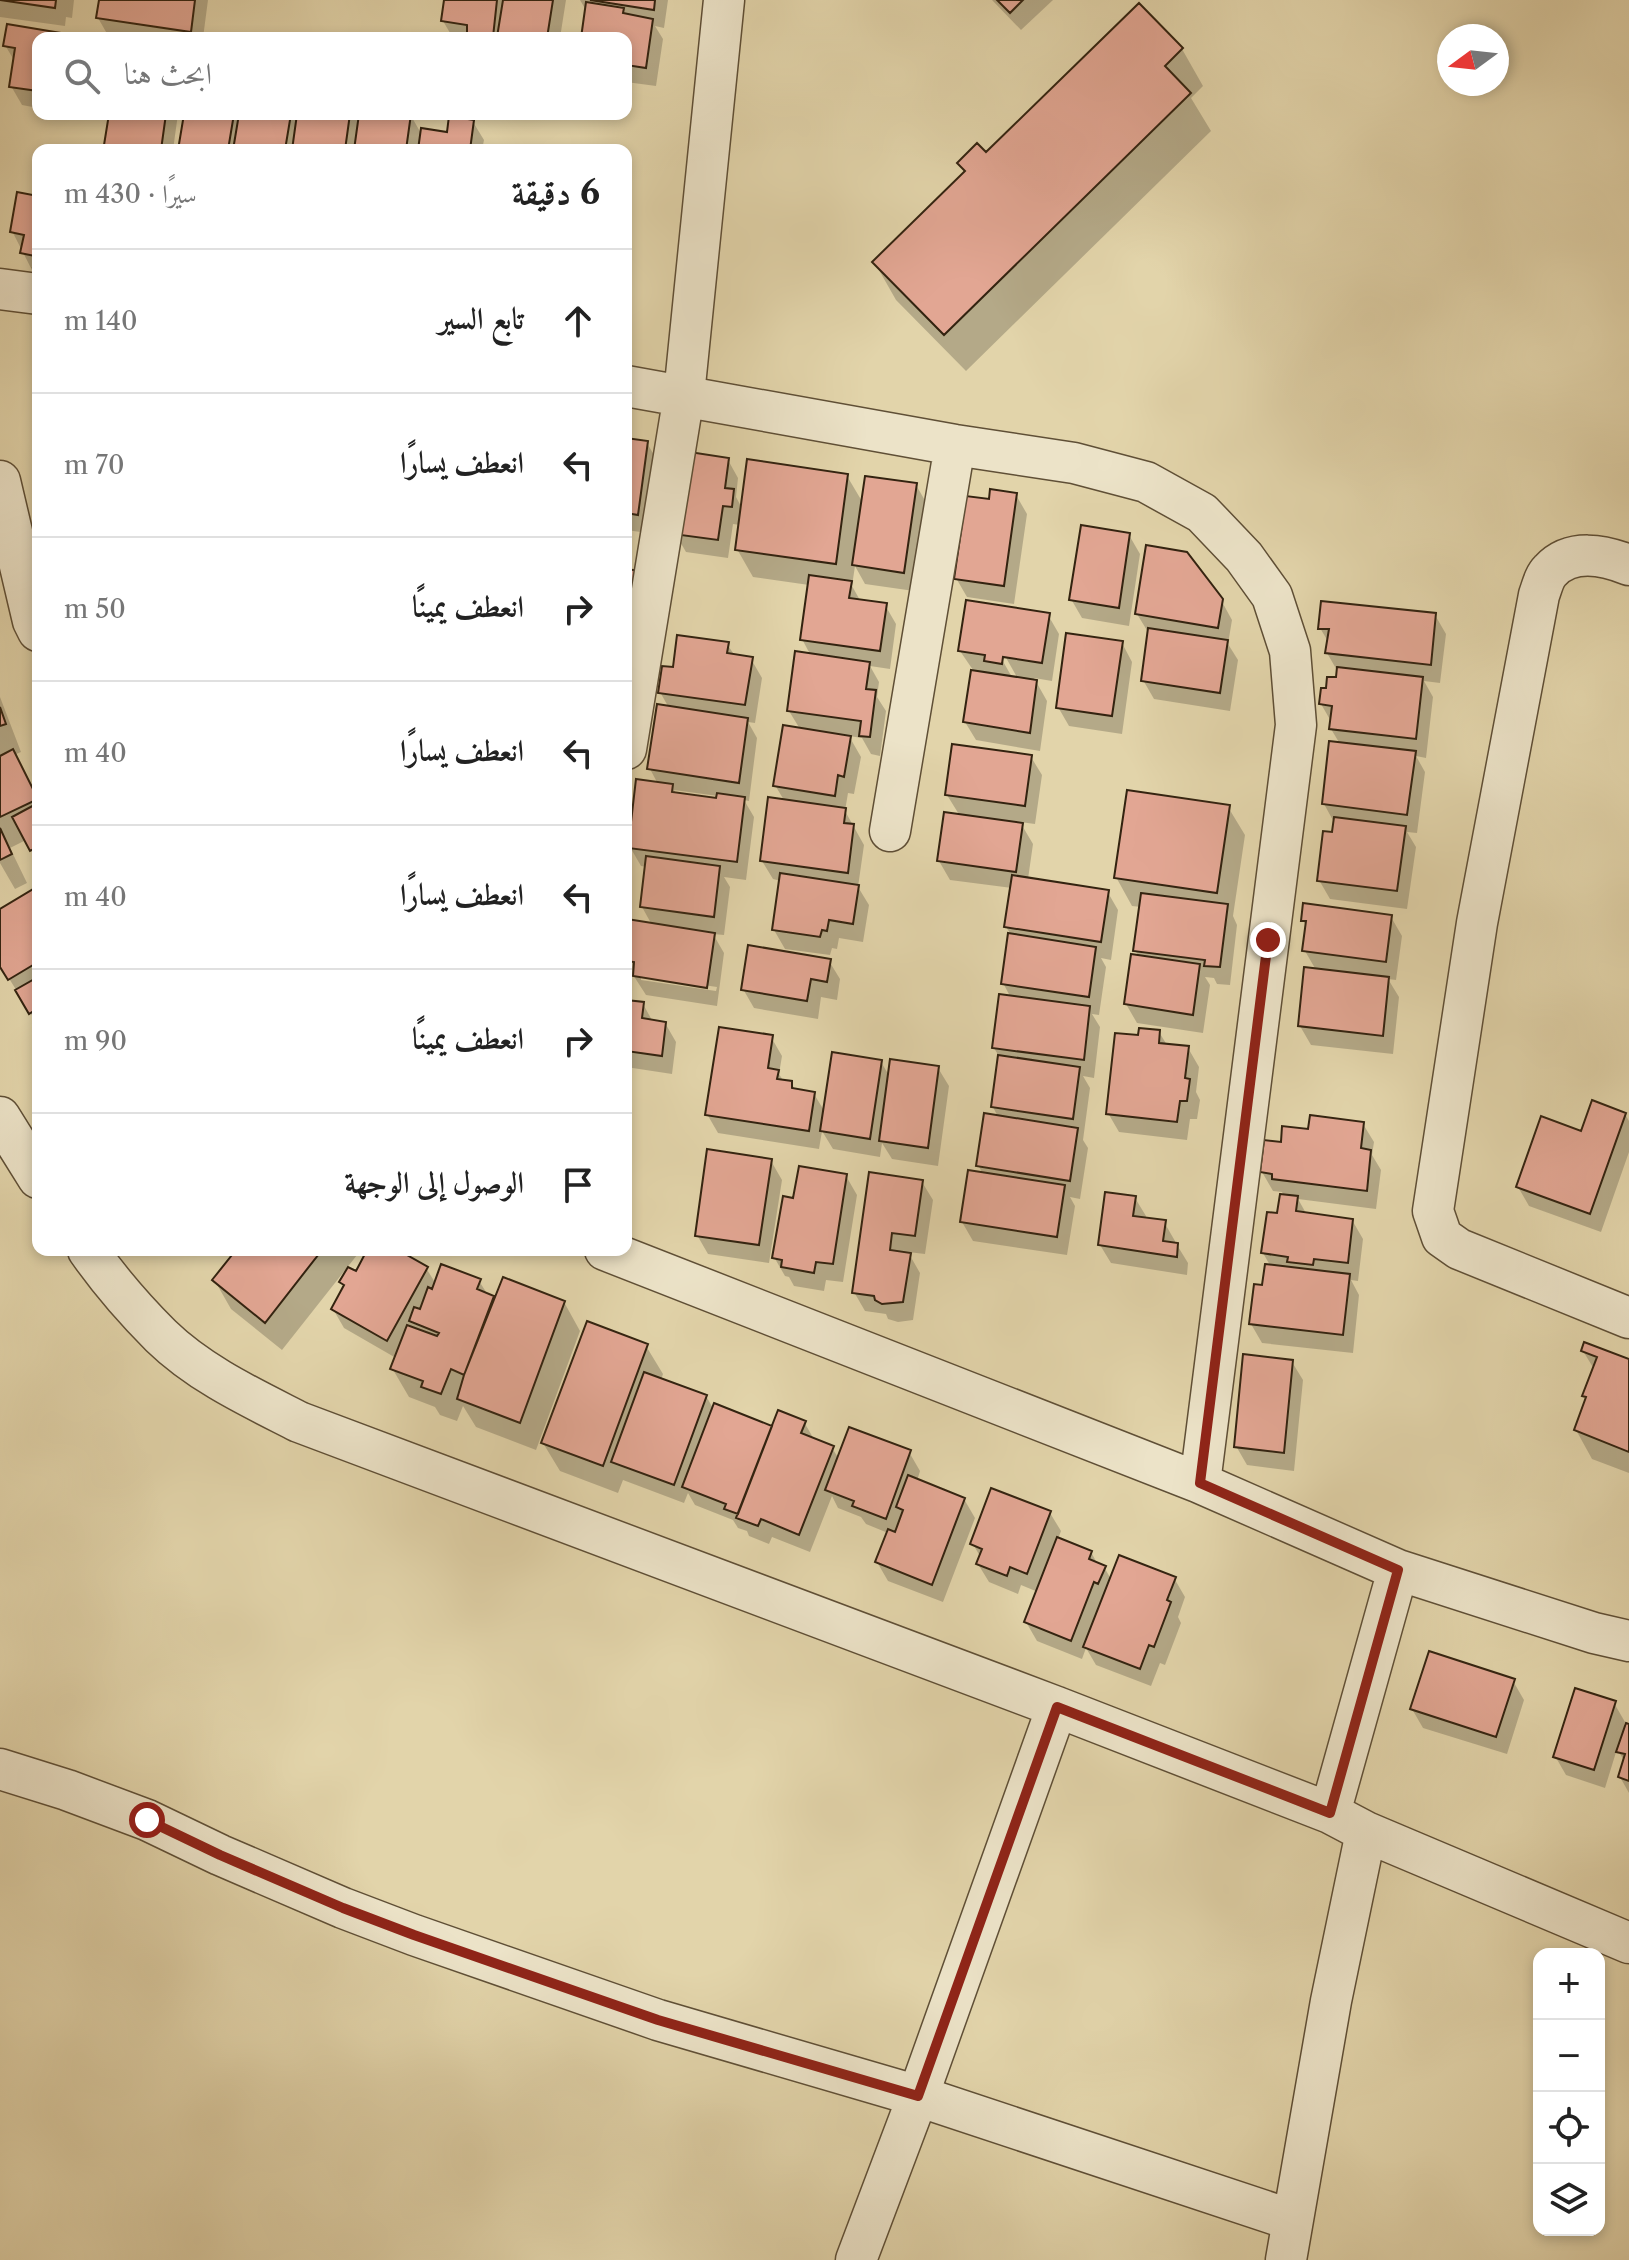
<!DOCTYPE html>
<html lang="ar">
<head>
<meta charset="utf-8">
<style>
  :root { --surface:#fff; --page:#f6f6f6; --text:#222; --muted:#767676; --line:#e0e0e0 }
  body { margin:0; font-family:"Libre Caslon Text",Amiri,serif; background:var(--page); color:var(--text); direction:rtl }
  .controls { position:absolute; right:24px; bottom:24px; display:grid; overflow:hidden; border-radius:16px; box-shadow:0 4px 12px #0003 }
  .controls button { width:72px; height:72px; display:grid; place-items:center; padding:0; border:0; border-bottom:2px solid var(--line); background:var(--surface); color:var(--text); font:40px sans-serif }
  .compass { position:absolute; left:1437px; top:24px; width:72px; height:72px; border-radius:50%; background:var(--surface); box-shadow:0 4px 12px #0003; rotate:255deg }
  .stop { position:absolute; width:24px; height:24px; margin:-18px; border:6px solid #8f2418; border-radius:50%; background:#fff }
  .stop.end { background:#8f2418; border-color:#fff; box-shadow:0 2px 8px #0008 }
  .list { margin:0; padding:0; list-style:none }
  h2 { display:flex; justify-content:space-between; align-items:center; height:104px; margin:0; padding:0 32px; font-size:34px }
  h2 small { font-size:26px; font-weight:400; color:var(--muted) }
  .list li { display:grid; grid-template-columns:52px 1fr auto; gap:24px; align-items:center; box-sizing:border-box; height:144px; padding:0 32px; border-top:2px solid var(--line) }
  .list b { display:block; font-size:30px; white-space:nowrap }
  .list em { font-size:26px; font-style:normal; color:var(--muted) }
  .icon { flex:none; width:44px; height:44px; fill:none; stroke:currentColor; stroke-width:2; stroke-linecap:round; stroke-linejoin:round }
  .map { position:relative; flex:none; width:1629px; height:2260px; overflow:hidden; direction:ltr }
  .search { position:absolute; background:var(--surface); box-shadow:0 4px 12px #0003; left:32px; top:32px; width:600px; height:88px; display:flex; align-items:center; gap:20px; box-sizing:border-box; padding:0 28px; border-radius:16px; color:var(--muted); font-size:30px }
  .panel { position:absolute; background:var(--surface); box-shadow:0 4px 12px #0003; left:32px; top:144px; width:600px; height:1112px; border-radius:16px; direction:rtl }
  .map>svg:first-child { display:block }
</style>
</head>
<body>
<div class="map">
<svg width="1629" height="2260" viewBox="0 0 1629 2260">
  <rect width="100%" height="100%" fill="#e2d4aa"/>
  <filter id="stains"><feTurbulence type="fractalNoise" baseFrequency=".0025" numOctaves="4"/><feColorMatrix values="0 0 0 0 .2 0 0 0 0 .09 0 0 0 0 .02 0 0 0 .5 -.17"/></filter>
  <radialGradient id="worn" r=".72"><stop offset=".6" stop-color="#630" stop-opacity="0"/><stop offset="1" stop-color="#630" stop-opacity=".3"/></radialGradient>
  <path fill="#0003" fill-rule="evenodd" d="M0,0H74L72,18L66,17L65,26L0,17Z
    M101,0H208L203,38L109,37L98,18Z
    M446,0H566L560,38H453L443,21Z
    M580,0H668L664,28L655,26L663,39L656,86L626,82V38H583L587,12Z
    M992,0H1053L1021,30Z
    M1139,6L1182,49L1203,86L1191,98L1211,131L966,371L896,300L875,263L965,174L959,163L986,155Z
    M8,27L79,38H38V108L22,105L11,86L15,62L5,45Z
    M76,114H178L173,150H110L107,145L110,120Z
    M186,114H410L422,135L449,134L473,122L484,140L482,150H180Z
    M38,198V273L33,272L12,231Z
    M626,440L647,443L658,462L648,533L626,530Z
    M728,460L738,478L736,497L742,508L847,476L863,503L916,485L927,504L914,591L865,584L855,566L852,586L861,602L885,605L896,624L890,669L870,666L879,682L877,697L886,711L880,756L871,754L862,738L849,736L861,757L854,794L848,793L845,811L864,845L858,887L869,905L863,942L839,938L837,949L832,948L830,955L785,949L774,930L781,881L773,879L762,861L785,802L775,785L800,729L789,711L811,656L802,639L809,585L753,577L737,549L740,525L733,524L728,558L686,552L675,533Z
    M1016,495L1027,514L1014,604L967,597L956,578L991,501Z
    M1129,535L1140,554L1129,626L1082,618L1071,599Z
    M1221,600L1232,620L1228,644L1238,660L1230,711L1154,699L1143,680L1148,632L1137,614Z
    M1048,615L1059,634L1052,681L1034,678L1047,701L1040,751L976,740L965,722L973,670L960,651ZM1000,647L1018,679H1013L996,649Z
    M1435,615L1446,634L1440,683L1424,681L1433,697L1426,758L1416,756L1425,772L1417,833L1407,832L1416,847L1407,909L1330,899L1319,880L1334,834L1335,824L1324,804L1340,744L1331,729L1332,723L1321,704L1328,690L1338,680V672L1327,653L1329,643L1320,628Z
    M1122,643L1132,662L1122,734L1069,726L1058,707Z
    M727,644L735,656L751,659L762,678L755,723L748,722L757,738L749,801L744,800L754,817L746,880L724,877L730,887L724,935L713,934L724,953L717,1006L646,995L626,964V941L629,922L652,925L642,907L647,867L641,866L630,847L658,784L650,769L669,708L660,692L674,669ZM674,790L718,796V800L677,795ZM641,976L717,987L716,991L641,980Z
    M0,697L21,752L14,755L38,799V858L26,840L10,848L27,883L15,889L0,863Z
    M1031,757L1042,775L1035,824L1020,822L1033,844L1028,879L1107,891L1118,910L1111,960L1101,958L1106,967L1099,1015L1092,1014L1100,1027L1094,1078L1083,1076L1090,1088L1083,1140L1088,1148L1080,1199L1070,1197L1075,1206L1067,1255L973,1241L962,1222L983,1174L978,1165L998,1117L993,1107L1000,1058L994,1048L1011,998L1003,983L1010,933L1006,927L1012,888L950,880L939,861L960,816L947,795Z
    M1228,807L1245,835L1233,916L1237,925L1230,985L1217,984L1214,978L1205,977L1210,985L1203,1033L1137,1023L1126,1004L1139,957L1135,950L1141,907L1132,906L1116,877Z
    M38,898V1025L0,964V911Z
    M1391,917L1402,936L1396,980L1388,979L1399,997L1393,1054L1311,1045L1300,1026L1316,970L1305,951L1307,928L1303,920Z
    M829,961L840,979L837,1000L821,997L818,1019L754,1008L743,989Z
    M626,1002L643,1004L653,1022L665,1023L676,1042L672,1074L626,1067Z
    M1159,1032L1167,1045L1188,1048L1199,1067L1196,1092L1200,1100L1197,1119H1190L1187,1140L1119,1132L1108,1113L1140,1037Z
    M771,1037L782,1056L779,1074L784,1082L791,1083L796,1091L814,1094L825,1112L881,1062L890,1077L938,1068L949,1086L938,1166L892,1159L882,1143L880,1157L833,1149L822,1131L819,1149L718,1133L707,1114Z
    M1625,1114L1629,1121V1152L1601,1232L1529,1206L1518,1187L1582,1133Z
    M1363,1124L1374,1142L1372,1155L1381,1170L1376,1209L1298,1199L1307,1215L1352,1220L1363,1239L1358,1281L1351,1280L1359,1295L1353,1353L1262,1343L1251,1324L1271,1267L1263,1253L1279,1215L1284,1196L1282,1192L1273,1191L1262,1172L1282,1145L1310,1131Z
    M771,1161L782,1180L769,1263L708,1254L697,1235Z
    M846,1176L857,1195L843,1282L826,1280L824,1291L794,1286L789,1277L785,1276L774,1257L795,1200Z
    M922,1182L933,1200L925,1254L908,1252L920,1273L913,1320L898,1322L888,1319L886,1314L865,1311L854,1292Z
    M1135,1198L1146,1216L1145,1220L1164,1222L1175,1241V1244L1177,1245L1188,1263L1187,1275L1111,1263L1100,1245Z
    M239,1250H361L282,1350L231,1309L215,1281Z
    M369,1250H393L426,1268L436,1284L479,1281L488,1295L495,1298L564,1302L580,1331L536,1450L476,1427L463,1406L457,1421L440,1415L435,1407L409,1397L392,1368L396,1358L344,1328L333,1309L345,1288L342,1282L357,1274Z
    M646,1346L663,1374L661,1380L706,1396L714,1410L773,1428L804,1422L815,1441L832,1448L839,1459L909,1452L920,1471L917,1481L964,1499L975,1518L943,1602L888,1581L877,1562L888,1533L866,1524L861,1517L838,1508L832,1496L810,1552L772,1537L769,1544L749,1536L747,1531L738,1528L733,1520L695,1505L688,1493L684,1503L623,1480L618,1493L560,1471L543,1443Z
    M1583,1351L1629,1361V1473L1592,1459L1576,1430L1587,1400L1584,1395L1594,1369Z
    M1292,1362L1303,1380L1294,1471L1247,1465L1236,1446Z
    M1050,1513L1061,1531L1058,1539L1091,1552L1098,1565L1104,1567L1111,1579L1174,1578L1185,1597L1178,1617L1181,1623L1165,1665L1160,1663L1151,1686L1096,1665L1086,1648L1082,1659L1037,1641L1026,1622L1038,1592L1021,1585L1018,1594L989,1582L978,1564L981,1558L973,1544Z
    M1513,1681L1524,1700L1507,1754L1423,1728L1412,1709Z
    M1614,1703L1625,1722L1624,1725L1629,1726V1793L1620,1777L1625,1762L1617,1749L1605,1788L1566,1775L1555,1756Z"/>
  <path fill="#e2a693" stroke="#332310" stroke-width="2" d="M0,0H56L55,8Z
    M99,0H195L191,32L96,18Z
    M444,0H497L493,37L467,33V25L441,21Z
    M503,0H553L547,38L497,37Z
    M590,0H655L654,10Z
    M997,0H1023L1010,13Z
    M586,2L624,8L623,13L653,19L646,68L626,65V38H581Z
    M1139,3L1183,48L1165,66L1191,93L944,335L872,262L965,171L957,163L977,143L986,152Z
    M7,24L91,38H38V91L9,87L15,48L3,46Z
    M109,114H166L161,150H139L104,145Z
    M184,114H234L228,150H178Z
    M239,114H291L285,150H233Z
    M297,114H350L345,150H292Z
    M359,114H411L406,150H354Z
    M449,116L474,120L470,150H418L421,128L447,132Z
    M17,192L38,196V267H33L35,256L20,253L24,235L10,232Z
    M626,438L648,441L638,515L626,513Z
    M683,451L729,458L725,488L734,489L732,507L723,506L718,540L673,534Z
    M747,459L848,474L836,564L735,550Z
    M865,476L917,483L904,573L852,565Z
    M990,489L1017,493L1004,586L954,579L966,496L989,499Z
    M1081,525L1130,533L1119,608L1069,600Z
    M1146,545L1187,552L1223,599L1218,628L1135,614Z
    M626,569L641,571L626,664Z
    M809,575L852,581L849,598L887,603L880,651L800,640Z
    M966,600L1050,613L1042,663L1003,657L1002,664L984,661L985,655L958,651Z
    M1321,601L1436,613L1431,665L1325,653L1329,629H1318Z
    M1148,628L1228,640L1220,693L1141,681Z
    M1066,633L1123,641L1112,716L1056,708Z
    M677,635L729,642L727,653L753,657L745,705L658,693L662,666L673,667Z
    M795,651L870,662L866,689L876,690L870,737L859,736L861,721L787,711Z
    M1337,667L1423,677L1416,739L1329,729L1332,706L1319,704L1321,688H1326L1327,677H1336Z
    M971,670L1037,680L1030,733L963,722Z
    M657,704L748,718L739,783L647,769Z
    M0,707L6,724L0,726Z
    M783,725L851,736L844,777L838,775L835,796L773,786Z
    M1329,741L1416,751L1407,815L1322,804Z
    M952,744L1032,755L1025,806L945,795Z
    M13,749L38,799L0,817V756Z
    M636,779L673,784L672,792L716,798L717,793L745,797L737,862L628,848Z
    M1127,790L1230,805L1217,893L1114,878Z
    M768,797L846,808L844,823L854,824L848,873L760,861Z
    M38,803V847L30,851L12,817Z
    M944,812L1023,823L1016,872L937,861Z
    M1334,817L1406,826L1397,891L1317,881L1323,831L1332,832Z
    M0,828L12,854L0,860Z
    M646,856L720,866L714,917L640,907Z
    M780,873L859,885L853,924L829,920L827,931L822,930L820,937L772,930Z
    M1012,875L1109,890L1101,942L1004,927Z
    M35,888L38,894V962L8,980L0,967V909Z
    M1141,893L1228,904L1220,967L1204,966L1205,960L1133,951Z
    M1303,903L1392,915L1386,962L1302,951L1306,921H1301Z
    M627,919L715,933L707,988L633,976L634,962L626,961Z
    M1008,933L1096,947L1089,997L1001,984Z
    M748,945L831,959L827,982L811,979L807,1001L741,990Z
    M1131,954L1200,964L1193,1015L1124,1004Z
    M1304,967L1389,977L1383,1036L1298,1026Z
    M38,977V1008L29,1014L15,990Z
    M999,994L1090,1006L1084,1060L992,1048Z
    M626,1000L644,1002L642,1018L666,1022L662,1056L626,1051Z
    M719,1027L773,1035L768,1068L779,1070L777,1079L792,1081V1088L815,1092L809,1131L705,1115Z
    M1139,1028L1160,1030L1159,1043L1189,1046L1185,1078L1190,1079L1187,1101H1180L1177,1122L1106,1114L1115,1033L1138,1035Z
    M832,1052L882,1060L870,1139L820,1131Z
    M998,1055L1080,1067L1073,1119L991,1107Z
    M890,1059L939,1066L928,1148L879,1141Z
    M1592,1100L1626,1113L1590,1214L1516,1187L1541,1116L1581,1131Z
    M984,1113L1078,1128L1070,1181L976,1166Z
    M1310,1115L1364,1122L1361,1148L1371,1150L1367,1191L1272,1179V1174L1260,1172L1264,1140L1281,1142L1282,1126L1308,1129Z
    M707,1149L772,1159L759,1245L695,1236Z
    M799,1166L847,1174L833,1264L816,1262L814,1273L781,1267L782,1260L772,1258L783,1196L793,1198Z
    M968,1170L1065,1185L1057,1237L960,1222Z
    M869,1172L923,1180L915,1236L892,1233L890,1250L911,1253L903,1302L882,1304L875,1300L874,1296L852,1293Z
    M1105,1192L1136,1196L1133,1216L1166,1220L1163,1241L1178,1243L1177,1257L1098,1245Z
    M1280,1194L1298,1196L1296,1211L1353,1219L1348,1263L1314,1259L1313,1265L1287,1262L1288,1257L1261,1253L1267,1212L1277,1213Z
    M236,1250H322L265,1323L212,1280Z
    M367,1250H398L428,1267L387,1341L331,1309L344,1285L339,1282L348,1267L356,1271Z
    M441,1264L481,1279L477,1289L494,1296L464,1375L451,1369L441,1394L421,1387L423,1381L390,1369L407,1325L437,1336L439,1333L409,1321L414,1307L420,1309L428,1287L432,1289Z
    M1265,1264L1350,1274L1343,1335L1249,1324L1254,1284L1262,1285Z
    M503,1277L565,1301L520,1423L457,1399L464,1375Z
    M587,1321L648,1344L603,1466L541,1443Z
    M1584,1342L1629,1359V1452L1574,1430L1586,1397L1582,1396L1597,1357L1581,1351Z
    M1243,1354L1293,1360L1284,1453L1234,1447Z
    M644,1372L707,1395L674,1485L611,1462Z
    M714,1403L772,1426L738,1514L724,1509L726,1504L682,1487Z
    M778,1410L806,1421L801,1433L834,1446L799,1535L761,1519L758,1526L736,1518Z
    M849,1427L911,1450L886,1519L852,1506L854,1501L825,1490Z
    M908,1475L965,1498L932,1585L875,1562L888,1529L895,1532L903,1510L896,1507Z
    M991,1488L1051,1511L1027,1574L1010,1567L1007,1576L976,1564L982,1549L970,1544Z
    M1057,1537L1092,1551L1089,1559L1106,1566L1098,1584L1094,1582L1071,1641L1024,1622Z
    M1119,1555L1176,1577L1167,1600L1171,1602L1154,1647L1149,1645L1140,1669L1083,1647Z
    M1429,1651L1515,1679L1496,1737L1410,1709Z
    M1575,1688L1616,1701L1594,1770L1553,1757Z
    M1626,1723L1629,1724V1781L1618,1777L1625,1754L1616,1752Z"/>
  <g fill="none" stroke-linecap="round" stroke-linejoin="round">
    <g stroke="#5f4f36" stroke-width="43">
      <path id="minor" d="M0,289L38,294
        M626,386L955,445L1074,463L1146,482L1202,513L1244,557L1272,596L1290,651L1296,725L1200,1483
        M0,481L33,621L38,631
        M1629,565C1604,555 1571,548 1550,571C1544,577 1542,587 1539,595L1477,923L1433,1211L1442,1237L1459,1249L1629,1318
        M626,749L684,395L724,0
        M890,831L955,445
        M0,1117L38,1178
        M88,1250C109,1280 135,1310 161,1336C200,1374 252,1398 299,1422L1057,1707L1330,1813L1366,1832L1629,1943
        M605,1250L1200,1483L1398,1570L1594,1633L1629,1641
        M0,1769L67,1790L147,1820L220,1855L343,1908L414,1935L658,2020L918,2096L1057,1707
        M1330,1813L1398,1570
        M856,2260L918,2096L1292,2220
        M1286,2260L1331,2001L1366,1832"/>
    </g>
    <use href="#minor" stroke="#ece3c8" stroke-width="40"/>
  </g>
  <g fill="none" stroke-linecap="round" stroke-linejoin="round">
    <path stroke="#8f2418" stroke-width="10" d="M147,1820L220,1855L343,1908L414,1935L658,2020L918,2096L1057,1707L1330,1813L1398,1570L1200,1483L1268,940"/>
  </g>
  <rect width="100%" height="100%" filter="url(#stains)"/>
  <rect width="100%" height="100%" fill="url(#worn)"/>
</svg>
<div class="controls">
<button>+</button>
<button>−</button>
<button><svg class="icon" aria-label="locate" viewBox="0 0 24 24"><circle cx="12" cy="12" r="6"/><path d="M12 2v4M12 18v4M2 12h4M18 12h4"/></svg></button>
<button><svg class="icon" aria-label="layers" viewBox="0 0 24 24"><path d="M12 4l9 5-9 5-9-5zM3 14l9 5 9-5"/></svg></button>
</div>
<svg class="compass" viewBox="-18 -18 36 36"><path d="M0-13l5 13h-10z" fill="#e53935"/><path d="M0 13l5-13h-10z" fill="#767676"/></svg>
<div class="stop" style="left:147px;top:1820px"></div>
<div class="stop end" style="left:1268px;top:940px"></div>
<div class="search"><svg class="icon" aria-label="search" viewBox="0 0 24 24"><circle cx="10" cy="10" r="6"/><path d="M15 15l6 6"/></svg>ابحث هنا</div>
<section class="panel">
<h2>6 دقيقة<small>سيرًا · 430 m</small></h2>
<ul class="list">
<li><svg class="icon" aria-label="ahead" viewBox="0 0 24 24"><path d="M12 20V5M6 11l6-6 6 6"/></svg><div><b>تابع السير</b></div><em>140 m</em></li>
<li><svg class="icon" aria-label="left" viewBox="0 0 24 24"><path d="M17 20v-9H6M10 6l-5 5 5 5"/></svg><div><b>انعطف يسارًا</b></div><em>70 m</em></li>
<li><svg class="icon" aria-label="right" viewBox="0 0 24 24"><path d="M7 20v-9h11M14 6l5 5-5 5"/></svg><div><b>انعطف يمينًا</b></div><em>50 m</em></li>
<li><svg class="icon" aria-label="left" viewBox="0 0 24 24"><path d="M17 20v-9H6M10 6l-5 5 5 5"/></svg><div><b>انعطف يسارًا</b></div><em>40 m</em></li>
<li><svg class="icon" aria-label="left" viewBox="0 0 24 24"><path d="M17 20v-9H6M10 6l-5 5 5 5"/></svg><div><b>انعطف يسارًا</b></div><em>40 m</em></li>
<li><svg class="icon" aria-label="right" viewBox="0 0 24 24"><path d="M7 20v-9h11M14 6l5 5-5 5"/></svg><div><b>انعطف يمينًا</b></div><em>90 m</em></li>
<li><svg class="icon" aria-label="arrive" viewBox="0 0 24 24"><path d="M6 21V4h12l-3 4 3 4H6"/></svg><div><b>الوصول إلى الوجهة</b></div></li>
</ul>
</section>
</div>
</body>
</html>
